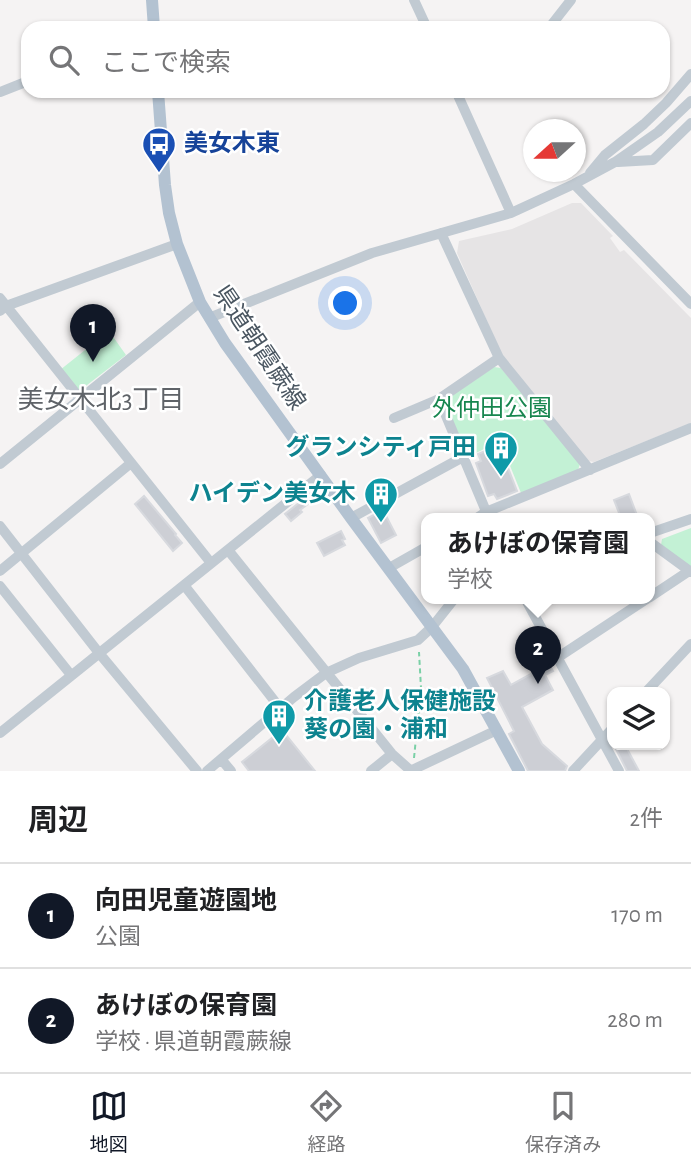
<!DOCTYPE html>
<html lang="ja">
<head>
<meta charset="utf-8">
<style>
  :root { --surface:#fff; --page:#f2f2f2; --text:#202124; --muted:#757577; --line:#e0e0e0; --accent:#111827 }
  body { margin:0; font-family:"Alegreya Sans","Noto Sans JP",sans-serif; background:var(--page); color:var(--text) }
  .controls { position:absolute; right:21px; bottom:21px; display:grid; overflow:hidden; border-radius:14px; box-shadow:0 2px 5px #0004 }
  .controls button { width:63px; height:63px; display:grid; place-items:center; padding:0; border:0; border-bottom:2px solid var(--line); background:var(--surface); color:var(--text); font:35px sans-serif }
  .compass { position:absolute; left:523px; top:119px; width:63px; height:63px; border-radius:50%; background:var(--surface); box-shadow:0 2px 5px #0004; rotate:249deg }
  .you { position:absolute; left:346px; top:304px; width:24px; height:24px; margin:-18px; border:5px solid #fff; border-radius:50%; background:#1a73e8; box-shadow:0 0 0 10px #1a73e833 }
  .badge { display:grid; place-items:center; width:46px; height:46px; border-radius:50%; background:var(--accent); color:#fff; font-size:23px; font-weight:700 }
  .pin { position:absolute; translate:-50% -58px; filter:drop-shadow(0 2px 4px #0008) }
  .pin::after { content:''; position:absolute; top:37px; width:24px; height:21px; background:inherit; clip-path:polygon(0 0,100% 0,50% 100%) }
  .popup { position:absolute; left:421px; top:513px; width:234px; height:91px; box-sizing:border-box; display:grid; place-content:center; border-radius:14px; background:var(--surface); filter:drop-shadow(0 2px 5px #0005); font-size:23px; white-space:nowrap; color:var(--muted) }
  .popup b { font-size:26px; color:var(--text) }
  .popup::after { content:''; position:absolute; left:50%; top:100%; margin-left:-14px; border:14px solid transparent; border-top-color:var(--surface) }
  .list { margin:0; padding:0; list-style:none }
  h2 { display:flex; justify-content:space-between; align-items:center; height:91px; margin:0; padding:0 28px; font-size:30px }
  h2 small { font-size:23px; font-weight:400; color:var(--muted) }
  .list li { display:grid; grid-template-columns:46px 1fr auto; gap:21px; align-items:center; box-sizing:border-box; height:105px; padding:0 28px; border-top:2px solid var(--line) }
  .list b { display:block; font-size:26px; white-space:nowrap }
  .list p { margin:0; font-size:23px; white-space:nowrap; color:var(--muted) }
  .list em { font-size:23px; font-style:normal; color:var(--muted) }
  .icon { flex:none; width:38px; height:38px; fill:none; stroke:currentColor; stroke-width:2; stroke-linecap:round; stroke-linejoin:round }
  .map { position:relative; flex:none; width:691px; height:771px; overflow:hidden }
  .search { position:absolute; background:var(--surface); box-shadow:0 2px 5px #0004; left:21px; right:21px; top:21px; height:77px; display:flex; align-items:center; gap:18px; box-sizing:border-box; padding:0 24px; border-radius:21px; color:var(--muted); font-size:26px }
  .sheet { height:301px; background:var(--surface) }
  nav { display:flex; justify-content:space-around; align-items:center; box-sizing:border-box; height:98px; border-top:2px solid var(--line); background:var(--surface); font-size:19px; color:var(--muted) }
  nav a { display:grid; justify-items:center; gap:4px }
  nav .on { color:var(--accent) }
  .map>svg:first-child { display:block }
</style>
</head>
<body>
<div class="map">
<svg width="691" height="771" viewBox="0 0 691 771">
  <rect width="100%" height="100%" fill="#f5f3f3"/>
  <path fill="#e6e4e5" d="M572,203H581L613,236L610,238L620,252L624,250L691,318V423L594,462L588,461L502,355L457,253L459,241L512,229Z"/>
  <path fill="#c3f1d5" d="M109,331L126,355L78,392L60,370Z
    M494,367L501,368L580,464L578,470L521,493L500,441L468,457L446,405L447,399Z
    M691,528V567L661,545L662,539Z"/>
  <path fill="#cdcfd5" stroke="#d7d9de" stroke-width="2" d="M499,445L517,491L497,499L494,494L488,496L476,463L481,461L478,454Z
    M315,490L320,495L300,510L302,512L291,521L285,514Z
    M629,494L638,518H621L614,500Z
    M144,496L176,534L175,535L182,543L173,551L135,504Z
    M383,510L396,535L381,543L368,518Z
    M341,531L345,539L342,540L345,545L324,556L317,543Z
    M549,664L553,671L545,675L553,690L522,707L542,744L567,766L565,771H528L509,734L514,731L487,678L503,671L511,685Z
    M282,730L315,771H249L242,762Z
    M614,745H625L639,771H627Z"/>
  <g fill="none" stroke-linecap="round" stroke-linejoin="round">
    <path stroke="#7ad0a6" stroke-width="2" stroke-dasharray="5 3.5" stroke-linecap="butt" d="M414,758L421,688L419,652"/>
    <path stroke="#c1cad2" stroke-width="10" d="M414,0L427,28
      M549,28L571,0
      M456,91L511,213
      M0,92L28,81
      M618,162L653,160L691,123
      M590,173L605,155L644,124L666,103L691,74
      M574,184L691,304
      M441,233L499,358L590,470
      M0,298L211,563
      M0,311L6,306L177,244
      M209,318L372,253L511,213L574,184L615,162L658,132L691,101
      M394,418L439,399
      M0,464L200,302
      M488,516L439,399L499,358
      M351,518L463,457
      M477,518L486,512L691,428
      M0,526L99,653L197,771
      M650,533L691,519
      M650,542L691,572
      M228,550L392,754L410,770
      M389,568L426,547
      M0,571L131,463
      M184,585L280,708
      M0,586L71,675
      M650,597L689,571
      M525,598L619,771
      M557,658L648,598
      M646,692L691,644
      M0,733L321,475
      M221,759L231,771
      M207,771L294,697L326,673L359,658L418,640L432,627L455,598
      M371,771L392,754
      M410,771L497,730
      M573,771L612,729"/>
    <path stroke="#b3c2d1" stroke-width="12" d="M152,0L154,28
      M158,91L165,185L169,213L177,244L200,302L225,343L351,518L463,669L519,771"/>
  </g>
  <defs>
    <g id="bus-pin" transform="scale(1.75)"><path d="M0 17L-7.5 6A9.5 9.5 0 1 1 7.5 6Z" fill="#1a4fb4" stroke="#fff"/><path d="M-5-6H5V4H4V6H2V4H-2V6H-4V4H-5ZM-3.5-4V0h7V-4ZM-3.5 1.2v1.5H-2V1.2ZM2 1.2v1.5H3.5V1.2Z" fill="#fff"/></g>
    <g id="building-pin" transform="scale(1.75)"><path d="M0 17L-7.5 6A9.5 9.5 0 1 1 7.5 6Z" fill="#0f9aa8" stroke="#fff"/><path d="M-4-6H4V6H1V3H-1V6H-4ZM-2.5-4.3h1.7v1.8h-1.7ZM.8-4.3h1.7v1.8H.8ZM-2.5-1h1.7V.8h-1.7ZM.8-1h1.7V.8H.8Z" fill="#fff"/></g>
  </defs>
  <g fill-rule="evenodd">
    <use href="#bus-pin" x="159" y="144"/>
    <use href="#building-pin" x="501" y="448"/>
    <use href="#building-pin" x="381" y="494"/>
    <use href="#building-pin" x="279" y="716"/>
  </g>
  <g text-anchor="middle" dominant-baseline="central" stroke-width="5" stroke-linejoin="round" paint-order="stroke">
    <g font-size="24" font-weight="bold" fill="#164399" stroke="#fff" text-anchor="start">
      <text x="184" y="144">美女木東</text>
    </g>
    <g font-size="24" fill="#4a5661" stroke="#fff">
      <text transform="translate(259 348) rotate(56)">県道朝霞蕨線</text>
    </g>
    <g font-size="24" fill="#17864f" stroke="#fff">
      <text x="492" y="409">外仲田公園</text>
    </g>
    <g font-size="24" font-weight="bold" fill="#0d838f" stroke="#fff" text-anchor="end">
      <text x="476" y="448">グランシティ戸田</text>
      <text x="356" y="494">ハイデン美女木</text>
      <text x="304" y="702" text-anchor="start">介護老人保健施設<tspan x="304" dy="28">葵の園・浦和</tspan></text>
    </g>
    <g font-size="26" fill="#5f6368" stroke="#fff">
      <text x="101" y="400">美女木北3丁目</text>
    </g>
  </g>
</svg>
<div class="controls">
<button><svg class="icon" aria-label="layers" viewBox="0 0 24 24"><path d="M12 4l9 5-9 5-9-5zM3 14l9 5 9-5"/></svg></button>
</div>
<svg class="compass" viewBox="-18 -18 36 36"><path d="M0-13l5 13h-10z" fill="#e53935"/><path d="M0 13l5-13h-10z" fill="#757577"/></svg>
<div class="you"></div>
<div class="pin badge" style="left:93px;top:362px">1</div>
<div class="pin badge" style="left:538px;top:684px">2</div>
<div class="popup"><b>あけぼの保育園</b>学校</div>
<div class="search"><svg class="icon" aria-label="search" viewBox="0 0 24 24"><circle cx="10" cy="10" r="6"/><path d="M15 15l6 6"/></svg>ここで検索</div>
</div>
<section class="sheet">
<h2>周辺<small>2件</small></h2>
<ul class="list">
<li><span class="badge">1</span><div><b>向田児童遊園地</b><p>公園</p></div><em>170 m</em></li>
<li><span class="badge">2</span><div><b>あけぼの保育園</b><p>学校 · 県道朝霞蕨線</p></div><em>280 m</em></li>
</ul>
</section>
<nav>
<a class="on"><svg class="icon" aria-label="map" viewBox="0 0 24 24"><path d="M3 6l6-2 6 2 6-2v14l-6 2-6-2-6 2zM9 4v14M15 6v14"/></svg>地図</a>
<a><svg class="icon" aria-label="directions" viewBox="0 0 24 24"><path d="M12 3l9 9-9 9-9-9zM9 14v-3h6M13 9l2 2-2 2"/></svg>経路</a>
<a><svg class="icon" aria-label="saved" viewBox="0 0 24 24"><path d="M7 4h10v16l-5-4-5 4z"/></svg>保存済み</a>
</nav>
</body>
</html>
